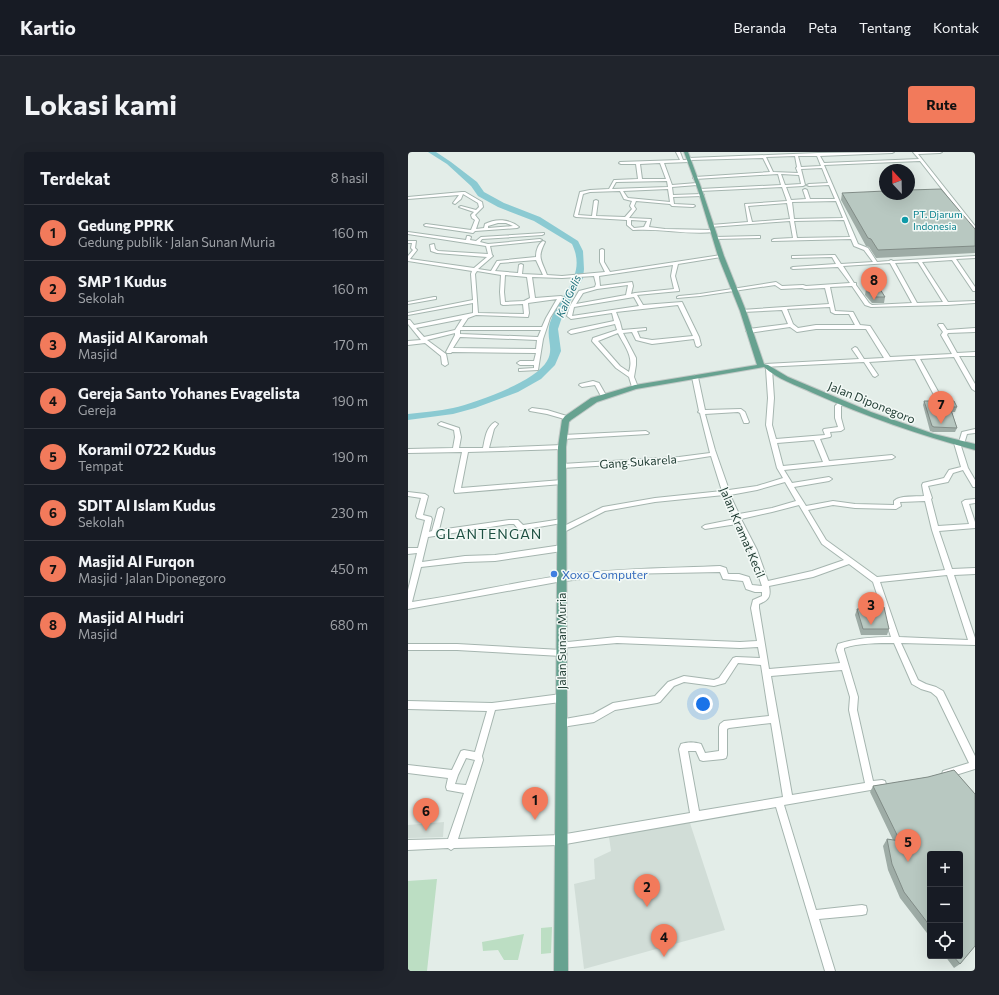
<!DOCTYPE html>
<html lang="id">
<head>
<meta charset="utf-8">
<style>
  :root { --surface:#171b24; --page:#20242c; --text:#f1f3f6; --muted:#9ea1a6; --line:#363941; --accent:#f27a5b }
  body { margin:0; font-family:Commissioner,sans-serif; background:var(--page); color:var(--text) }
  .controls { position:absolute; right:12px; bottom:12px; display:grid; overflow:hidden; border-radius:4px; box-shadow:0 4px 16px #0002 }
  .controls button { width:36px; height:36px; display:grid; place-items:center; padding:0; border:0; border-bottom:1px solid var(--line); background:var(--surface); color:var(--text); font:20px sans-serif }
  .compass { position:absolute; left:471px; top:12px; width:36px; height:36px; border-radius:50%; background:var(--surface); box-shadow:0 4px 16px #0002; rotate:338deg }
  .you { position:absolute; left:295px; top:552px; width:14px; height:14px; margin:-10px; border:3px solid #fff; border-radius:50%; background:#1a73e8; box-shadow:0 0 0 6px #1a73e833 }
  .badge { display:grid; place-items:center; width:26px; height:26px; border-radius:50%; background:var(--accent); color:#111; font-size:13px; font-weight:700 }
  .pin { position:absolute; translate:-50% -33px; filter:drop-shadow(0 1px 2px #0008) }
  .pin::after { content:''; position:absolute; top:21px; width:14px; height:12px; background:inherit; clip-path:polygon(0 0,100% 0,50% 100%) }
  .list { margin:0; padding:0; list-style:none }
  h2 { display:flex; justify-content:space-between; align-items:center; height:52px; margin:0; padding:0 16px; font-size:17px }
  h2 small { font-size:13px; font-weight:400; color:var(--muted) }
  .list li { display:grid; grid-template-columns:26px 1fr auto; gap:12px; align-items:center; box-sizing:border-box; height:56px; padding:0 16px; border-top:1px solid var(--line) }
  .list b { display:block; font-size:15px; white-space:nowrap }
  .list p { margin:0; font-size:13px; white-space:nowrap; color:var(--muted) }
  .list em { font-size:13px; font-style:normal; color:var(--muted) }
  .icon { flex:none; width:22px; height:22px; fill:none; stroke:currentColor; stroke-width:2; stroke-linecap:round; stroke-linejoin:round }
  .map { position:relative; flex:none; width:567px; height:819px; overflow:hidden; border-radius:4px }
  header { display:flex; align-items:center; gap:24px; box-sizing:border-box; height:56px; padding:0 20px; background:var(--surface); border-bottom:1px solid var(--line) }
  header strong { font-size:19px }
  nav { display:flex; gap:22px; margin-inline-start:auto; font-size:14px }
  .intro { display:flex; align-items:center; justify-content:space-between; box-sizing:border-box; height:96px; padding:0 24px }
  h1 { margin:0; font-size:28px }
  .button { padding:10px 18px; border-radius:4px; background:var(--accent); color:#111; font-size:14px; font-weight:700 }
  main { display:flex; gap:24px; padding:0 24px }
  aside { flex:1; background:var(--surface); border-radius:4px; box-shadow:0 4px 16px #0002 }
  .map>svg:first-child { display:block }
</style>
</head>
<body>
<header>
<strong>Kartio</strong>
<nav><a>Beranda</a><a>Peta</a><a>Tentang</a><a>Kontak</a></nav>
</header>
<div class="intro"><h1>Lokasi kami</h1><a class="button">Rute</a></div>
<main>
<aside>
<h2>Terdekat<small>8 hasil</small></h2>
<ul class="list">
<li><span class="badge">1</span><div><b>Gedung PPRK</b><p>Gedung publik · Jalan Sunan Muria</p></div><em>160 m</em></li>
<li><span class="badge">2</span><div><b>SMP 1 Kudus</b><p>Sekolah</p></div><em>160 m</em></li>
<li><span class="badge">3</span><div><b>Masjid Al Karomah</b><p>Masjid</p></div><em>170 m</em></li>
<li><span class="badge">4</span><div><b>Gereja Santo Yohanes Evagelista</b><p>Gereja</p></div><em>190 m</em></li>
<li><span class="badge">5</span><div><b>Koramil 0722 Kudus</b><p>Tempat</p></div><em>190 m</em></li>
<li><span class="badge">6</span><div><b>SDIT Al Islam Kudus</b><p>Sekolah</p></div><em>230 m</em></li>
<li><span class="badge">7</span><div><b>Masjid Al Furqon</b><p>Masjid · Jalan Diponegoro</p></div><em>450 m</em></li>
<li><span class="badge">8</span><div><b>Masjid Al Hudri</b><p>Masjid</p></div><em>680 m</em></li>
</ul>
</aside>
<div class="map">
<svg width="567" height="819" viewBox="0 0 567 819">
  <rect width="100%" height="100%" fill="#e3ede8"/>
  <path fill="#d1ddd7" d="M281,668L317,778L176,817L166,732L187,727L186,707L203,699L201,685Z
    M36,670L35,685L0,686V673Z"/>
  <path fill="#bcdec3" d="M29,727L19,819H0V729Z
    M144,775L143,801L133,802V776Z
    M116,782L110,808H96L90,798L75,799L74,790Z"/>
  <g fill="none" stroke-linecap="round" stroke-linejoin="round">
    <path fill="#8bcad2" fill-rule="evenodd" d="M20,0H28L43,10L69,30L76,40L96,51L132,65L170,89L175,99L176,117L175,126L155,162L150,177L153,199L147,213L133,227L110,240L67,256L45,262L0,268V262C15,260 31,259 45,256C69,250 127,230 139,209C146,197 139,188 141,176C141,172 144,166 145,162C157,138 178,121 164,92L126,69L90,55L70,44L63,34L39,12Z"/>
    <g stroke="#a5b5af" stroke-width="2">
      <path id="minor" d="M268,0H272L275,8H280L279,7L281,6L410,1L486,0L484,1L412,4L416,11L511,7L505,0H534L532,1L510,2L567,74V78H566L512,9L416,13L450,92L460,96L469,110L481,109L483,108L485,109L567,104V106L548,107L567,135V139H565L544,108L514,110L540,150L567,149V151L539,153H537L463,155L457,153L444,134L422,135L427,159L445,160L452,173L462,174L482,205L544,202L533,183L535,180L530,173L531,172H535L539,178L567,176V180L540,181L539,183L549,201L567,200V204H551L567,232V239L564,237L546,205L512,207L532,243L529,245L526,243L507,207L461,210L470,223L467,225L465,224L456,210L355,215V213L357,212L451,207L444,197L447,195L449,196L456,207L476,206L458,177H408L389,180L382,175L341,181L338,179L341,177L380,172L374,158L335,160H333V158L421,152L417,136L397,137L394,136L373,137L367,133L292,144L269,146V145L271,144L292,142L368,130L374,134L395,133L398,134L442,131L430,115L385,117L383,116L385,115L428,112L424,105L384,106V104H386L425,103H427L433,112L465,110L456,98L446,94L443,87L364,89V88L366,87L385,86L382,69L302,75L301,74L303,73L340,70L337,52L379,49L374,35L292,39L290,38L292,37L373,33L370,22L287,27L285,26L287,25L362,20L355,6L282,8L283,9L281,10L256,11L264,33L289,31L291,32L289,33L264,35L265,43L294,42L296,43L294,44L265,45L266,52L286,53L287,54L285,55L264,54L262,52L228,49L226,54L228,57L221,66L243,67L241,75L257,77L305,78H306V80C280,83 252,76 225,78L219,73V68L168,65L166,64L172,40L182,38L201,37L206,28H207L230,27L228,12H213L211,11L212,10L272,8ZM387,4L389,15L388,16L390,21L365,20L358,5ZM390,4H409L413,14L393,15ZM252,11L258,27H234L232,12ZM414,16L420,31L401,32L399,33L401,34L421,33L427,47H402L399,38L397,37L395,38L398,47L383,48L378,35L395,34L397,33L393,17ZM373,22L391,23L393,32L377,33ZM259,29L260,35L204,37L208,30ZM260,37L262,50L220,46L219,45L215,39ZM212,39L216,47L224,49L222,54L224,57L217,65L188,64L190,49L188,48L186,49L184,64L170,63L175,42L182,40ZM428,49L435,66L386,67L384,50ZM379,51L382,67L344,70L340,54ZM223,68L239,69L236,75L226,76L223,73ZM436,68L442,85L389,86L386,69ZM510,110L535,150L509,151L487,111ZM482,111L504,151L464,153L461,151L448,133V131H446L435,114ZM422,155L423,160L427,162H441L447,173H408L390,176L385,172L379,157Z
        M54,40H57L74,50L75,55L67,63L71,68L68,77L76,76L77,72C88,66 101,67 111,75L109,76L67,79L65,81L17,74L16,73L18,72L63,78L67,68L64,66L63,63L66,60L51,55L53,54L68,58L71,55L70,51L55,42L53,47L47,52L45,51L51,43L0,47V45ZM90,71H98L105,74L80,76V74Z
        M0,80L58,88L59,84H61L63,85L62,88L68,89L73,85L136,81V82L134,83L74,87L72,90L80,92L132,87L134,88L132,89L82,94L84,103L85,104L70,117L83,119L89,109L128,105C128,99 130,92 135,89L137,90C129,106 133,107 139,123L154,124L197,120L192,110V98L194,97L196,98V110L202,120L313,103L315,104L313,105L270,112L267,124L271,138V139L229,143L235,153L274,150L291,185L293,193L290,195L288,194L286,187L244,192L228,188L224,180L215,181L228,206V213L226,225L230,235L227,237L224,235L221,225L208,216L184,189L185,186L209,178L207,172L163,182L160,180L163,178L206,169L204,161L163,167L159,164L162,154L171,139L187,135L188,132L186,124L154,126L124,125L127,146L153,144L155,145L142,166L135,187L130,218L111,219V217L126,216V213H112L109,211L112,209H126L128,201L44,200L43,201H39L38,200L47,183V181L19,188L38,202L40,212L37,214L34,212L33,204L17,191L0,193V189L13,188L0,172V168H2L6,173L65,161V151L0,163V161L65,148L63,122L64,119L0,109V104L5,98L3,96L4,91H0V89H8L7,96L9,98L2,107L66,116L79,105L29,101L23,99L22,93L26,92L27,97L30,99L80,102L78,94L0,82ZM128,108L135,123L114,122L115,113L113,112L111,113L110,121L87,119L92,111ZM265,113L263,124L266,137L227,141L223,142L225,134L224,130L192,134L191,124ZM69,119L93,123L92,140L93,152L95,153L115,152L116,162L70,161L67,122ZM97,123L119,125L122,146L116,149L97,150L96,140ZM220,133L218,143L168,152L175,141L189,137ZM226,145L231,154L164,164L166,155ZM149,147L138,166L134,175H54L60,166L68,163L120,165L121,161L120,151ZM270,153L285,184L244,188L232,186L229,179L238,178V176L214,178L212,170L208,160ZM54,167L47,178L16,185L8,176ZM52,178H133L130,185L52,182ZM210,181C217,195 226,204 221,220L212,214L190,189ZM52,185L129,188L128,197L45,196Z
        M350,84H352V86L307,87L305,86L307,85Z
        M26,145H28V147L0,152V150Z
        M361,215L364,217L366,246L364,273L368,287L417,283L415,278L416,277L430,275L427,266V254L432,249L434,248L437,250L433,254V266L436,277L433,279L422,280L423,284L422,285L412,287L421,309L484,303L487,305L484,307L376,318L384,331L421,325L424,327L421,329L386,335L398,354L425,349L447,352L486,353V349C492,343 507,345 516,344L514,333L515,331L536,326L541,318L553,315L546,291L547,290H551L554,280L567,277V281L559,282L556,292L553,294L560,316L567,328V335H565L555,318L545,321L540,330L520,334L524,346L523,347L530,374L561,372L554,350L557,348L567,347V351L561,352L567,370V376L531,379L544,417L567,416V422L546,423L567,486V493L493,491L510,528L518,532L528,535L535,539L567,604V617L538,626L535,625L534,622L535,619L561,611L529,545L523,540L513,537L504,532L486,491C469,491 452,491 436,496V498L450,545L449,558L465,629L474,628L477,629L478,632L477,635L474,636L376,653L408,758L454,753L458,754L459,758L458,762L454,763L411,767L427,819H417L368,655L152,693L46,696L43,698L40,696L0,698V688L40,687L56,641L39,638L38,635L40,626L0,621V613L44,618L53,599L56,598L67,600L79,559L0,557V549L84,551L153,542L156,543L157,546L156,549L153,550L87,558L74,604L75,608L50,687L152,683L282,661L271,597L273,592C279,590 287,590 293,592L297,601L311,599V575L312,572L316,569L361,564L353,513L330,511L317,531L306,534L276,530L266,534L252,550L249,551L207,558L186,570L154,575L151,574L150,571L151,568L185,562L205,551L247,544L260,530L276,524L306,528L311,526L325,506L328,505L352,506L350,495L332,496L209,491L153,496L150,495L149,493L150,491L209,485L332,490L349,489L343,456L345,448L354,444V440H347L338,437L335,429L315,427L312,420L213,422L149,430L0,457V438L9,401L0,402V396H10L17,368L9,366L8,364L13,346L0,344V340L17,342L20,344L15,363L23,365L24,367L21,380L24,379L30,357L33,355L36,357L31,378L101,368H110L115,373L154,367L157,369L154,371L113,378H111L106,372H101L20,385L14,410L57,404L87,403L154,393L157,396L154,399L87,409L57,410L13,415L4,450C61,442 118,427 175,421C221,416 266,416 312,414L318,416L320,422H331L341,425L344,433L354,434L344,405L329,372L297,377L294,375L297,373L327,367L316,343L247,350L197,359L156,380H152L151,378L152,376L195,355L247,346L314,339L303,304L271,309L154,316L151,314L154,312L271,305L302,301L292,261L290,260L291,259L284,225L287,223L290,225L297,258L333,257L337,260L341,270L340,271H336L332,261L330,260L297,262L307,298L321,338L349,334L375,326L369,316L358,273L360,246L358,217ZM406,288L415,310L375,314L369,291ZM377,330L388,349L364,356L331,362L322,343L349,338ZM517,349L524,378L537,418L469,425L418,388L400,358L425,353L447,356L488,357L493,354L492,350ZM391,353L414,392L436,408L404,419L360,429L349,398L333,367L364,360ZM441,412L465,430L483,485C465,485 448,486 430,492L428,498L432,511L361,517L351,456V452C361,448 363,444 361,434L405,425ZM539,423L560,488L491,485L472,430ZM434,518L442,545L441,558L457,631L384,643L363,524ZM363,571L375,645L291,659L280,599H288L292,608L295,609L315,607L318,606L319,603V577L321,576ZM58,606L67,608L58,633L47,632L50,623Z
        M185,229L191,231L199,245L198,246H194L187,233L174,235L171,233L172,232Z
        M124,256L139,258L162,265L163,266L160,268L139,262L122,259L121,258Z
        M33,270L51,276L53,285L51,296H75C77,287 78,275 87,270L90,272L86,277L81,296L154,293L157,295L154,297L60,300L53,336L154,328L157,330L154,332L47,341L46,339L54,300L0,301V297L45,296L47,285L46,278L31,273L30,272Z
        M238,279L241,281L240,282L155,287L152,285L155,283Z
        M0,492H49L153,498L156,499L157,501L156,503L153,504L49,498H0Z"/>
    </g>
    <g stroke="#c1c9c6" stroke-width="2">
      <path id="major" d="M276,0H280L294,38L316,104L338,159L356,212L360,213L380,225L463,260L526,282L567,292V298C511,283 457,264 405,241C388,233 369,227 356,215L228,237L189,250L163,268L161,270L158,295L160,819H146L150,295L154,268L157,264L183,246L227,233L349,213L332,159L310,104L290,38Z"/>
    </g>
    <use href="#minor" fill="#fff" fill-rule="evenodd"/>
    <use href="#major" fill="#67a290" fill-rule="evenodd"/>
  </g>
  <path fill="#9eaca6" d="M434,41L567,77V101L468,106L461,95L458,94L433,48Z
    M458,137L477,145L476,151H464L457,143Z
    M516,249L549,255L547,260H544L549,276L547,280H525L522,279L515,253Z
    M449,457L481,477L479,483H453L447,463Z
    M546,618L567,642V794L552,812L546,816L537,804H552V702H522V785L492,746L480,718L475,694L479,687L485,688L462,640L465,634L520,625Z"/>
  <path fill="#b8c8c1" stroke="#818c87" d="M533,37L567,77V94L470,98L463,87L460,86L434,41L477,39V42H501V38Z
    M458,137H472L477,145H466Z
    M516,249H546L549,255H542L549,276L526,275L524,274Z
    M476,455L481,477H455L449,457Z
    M546,618L567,642V794L552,812L545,804H552V702H522V774L496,740L484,712L479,687L492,689L465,634L520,625Z"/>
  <circle fill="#0f9aa8" stroke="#f3f9f6" stroke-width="1.5" cx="497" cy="68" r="4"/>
  <circle fill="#3f7fe0" stroke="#f3f9f6" stroke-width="1.5" cx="146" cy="422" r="4"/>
  <g text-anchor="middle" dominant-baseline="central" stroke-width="3" stroke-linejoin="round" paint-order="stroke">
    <g font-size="10" fill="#0d838f" stroke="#f3f9f6" text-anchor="start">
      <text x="505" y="62">PT. Djarum<tspan x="505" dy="12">Indonesia</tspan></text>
    </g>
    <g font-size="11" font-style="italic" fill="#1c6f7a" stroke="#f3f9f6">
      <text transform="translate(160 144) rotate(-66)">Kali Gelis</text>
    </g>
    <g font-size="12" fill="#223e35" stroke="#f3f9f6">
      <text transform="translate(464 250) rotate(22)">Jalan Diponegoro</text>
      <text transform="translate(230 309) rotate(-4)">Gang Sukarela</text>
      <text transform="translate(335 380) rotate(67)">Jalan Kramat Kecil</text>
      <text transform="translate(153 489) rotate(-90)">Jalan Sunan Muria</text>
    </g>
    <g font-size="12" fill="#366cbe" stroke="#f3f9f6" text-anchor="start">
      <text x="154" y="422">Xoxo Computer</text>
    </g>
    <g font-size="14" letter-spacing="1" fill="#1e5042" stroke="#f3f9f6">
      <text x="81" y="381">GLANTENGAN</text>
    </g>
  </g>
</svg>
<div class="controls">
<button>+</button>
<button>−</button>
<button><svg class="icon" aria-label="locate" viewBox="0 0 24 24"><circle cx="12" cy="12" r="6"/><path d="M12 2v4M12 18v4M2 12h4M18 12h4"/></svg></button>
</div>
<svg class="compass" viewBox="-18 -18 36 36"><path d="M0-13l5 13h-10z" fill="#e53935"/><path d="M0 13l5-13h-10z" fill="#9ea1a6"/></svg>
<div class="you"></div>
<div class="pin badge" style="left:127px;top:668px">1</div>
<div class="pin badge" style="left:239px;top:755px">2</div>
<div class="pin badge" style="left:463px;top:473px">3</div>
<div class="pin badge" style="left:256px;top:805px">4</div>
<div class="pin badge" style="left:500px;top:710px">5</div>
<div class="pin badge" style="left:18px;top:679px">6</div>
<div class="pin badge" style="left:533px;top:272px">7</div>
<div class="pin badge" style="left:466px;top:148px">8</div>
</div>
</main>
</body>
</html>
